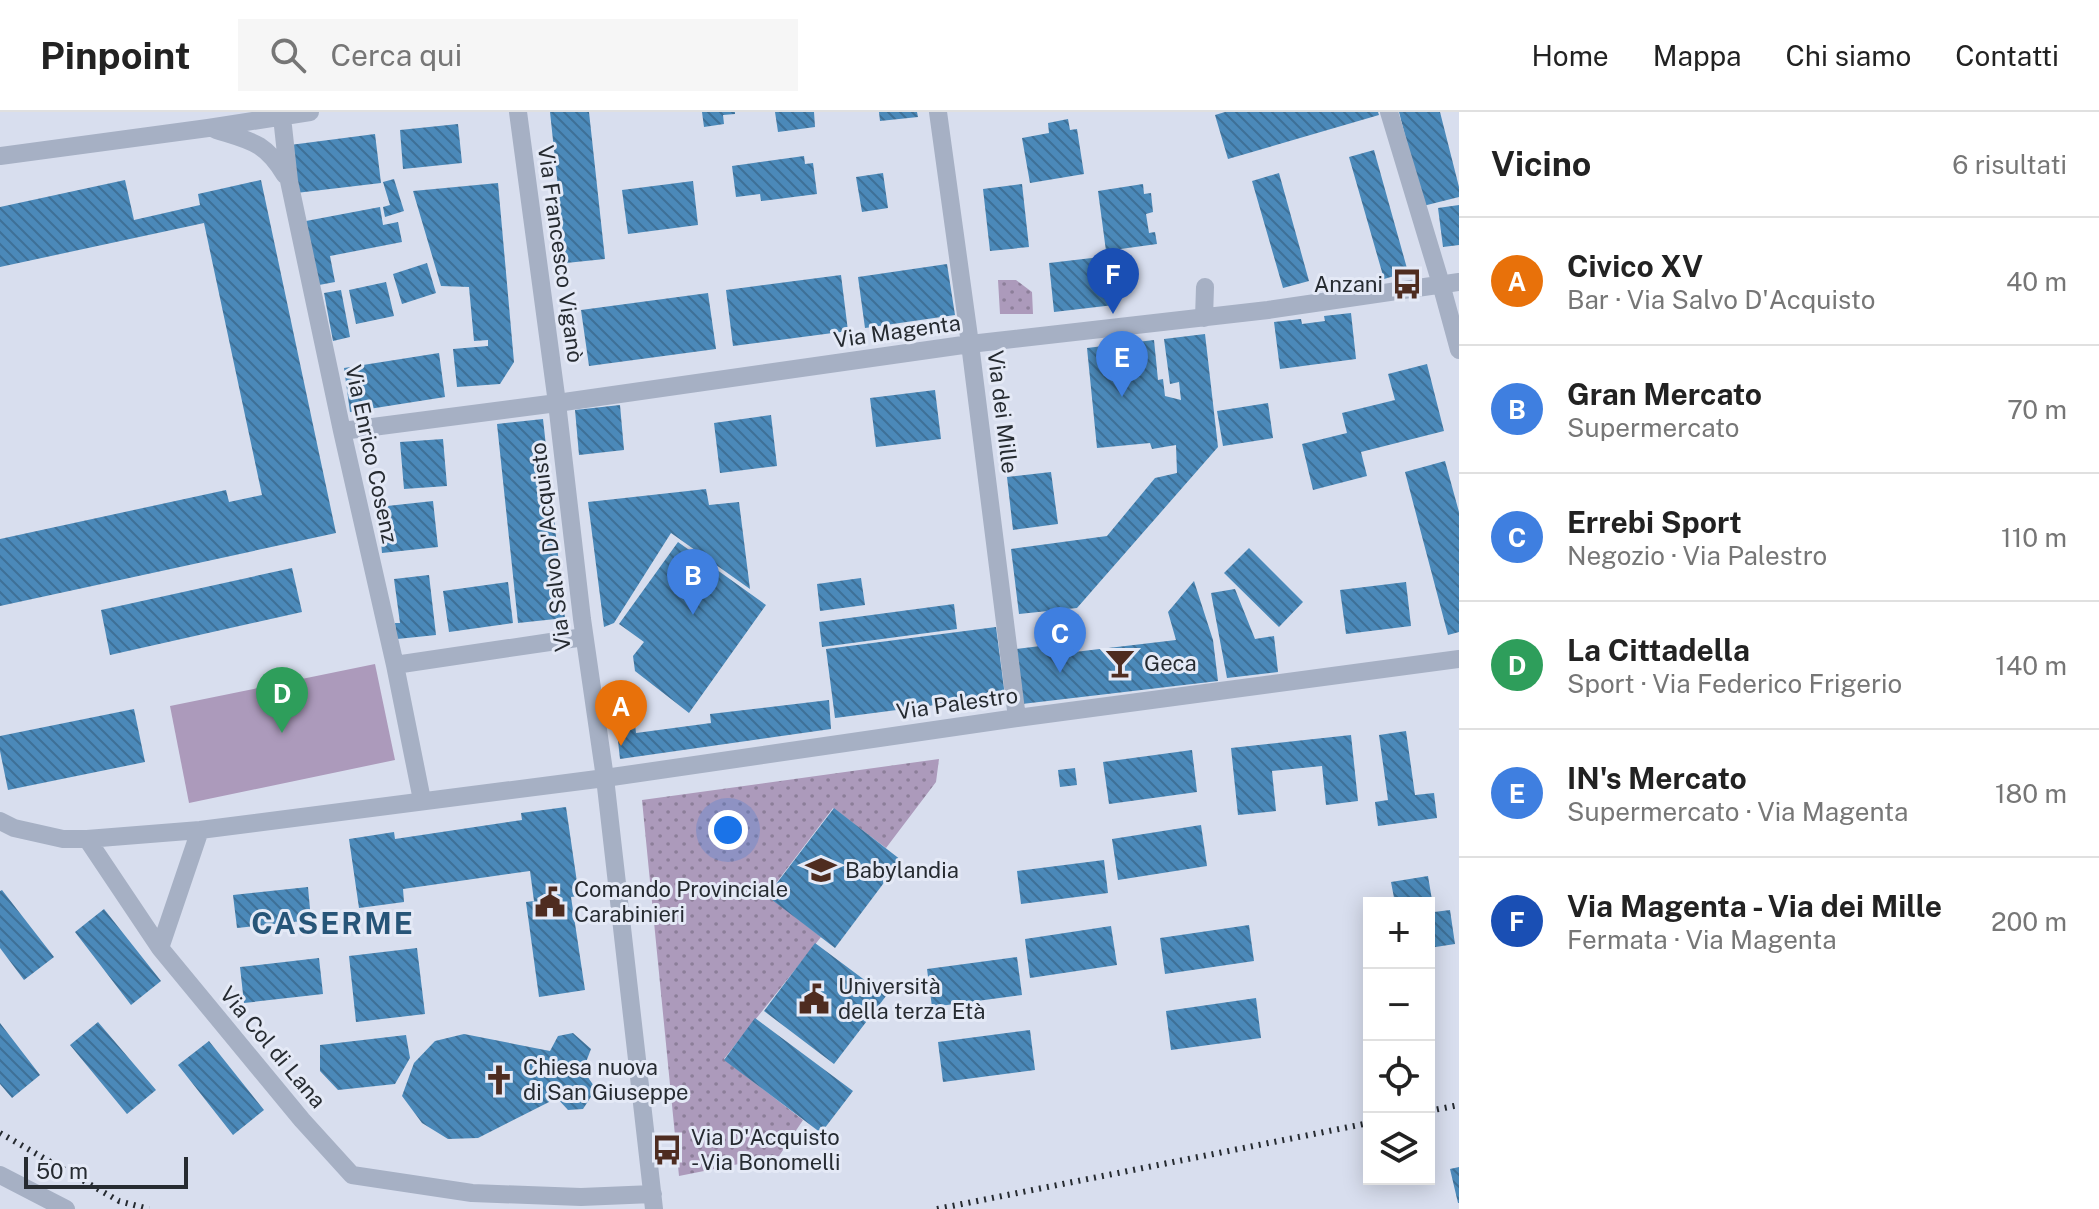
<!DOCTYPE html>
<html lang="it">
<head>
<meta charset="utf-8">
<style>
  :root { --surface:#fff; --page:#f6f6f6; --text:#222; --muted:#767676; --line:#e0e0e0; --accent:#4e2c20 }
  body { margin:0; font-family:"Public Sans",sans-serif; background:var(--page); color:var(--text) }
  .controls { position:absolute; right:24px; bottom:24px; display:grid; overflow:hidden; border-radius:0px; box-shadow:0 4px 20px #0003 }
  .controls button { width:72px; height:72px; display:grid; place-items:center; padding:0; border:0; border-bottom:2px solid var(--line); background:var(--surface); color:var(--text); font:40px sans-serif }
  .scale { position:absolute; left:24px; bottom:20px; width:164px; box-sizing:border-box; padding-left:8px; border:4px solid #262b31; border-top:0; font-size:22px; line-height:28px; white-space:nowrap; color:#262b31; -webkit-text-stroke:6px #e4e9f6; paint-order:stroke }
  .you { position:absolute; left:728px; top:718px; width:28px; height:28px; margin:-20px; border:6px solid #fff; border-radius:50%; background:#1a73e8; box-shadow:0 0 0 12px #1a73e833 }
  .badge { display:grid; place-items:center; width:52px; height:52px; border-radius:50%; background:var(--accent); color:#fff; font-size:26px; font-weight:700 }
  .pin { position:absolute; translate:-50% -66px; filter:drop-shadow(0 2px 4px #0008) }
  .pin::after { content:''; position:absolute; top:42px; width:28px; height:24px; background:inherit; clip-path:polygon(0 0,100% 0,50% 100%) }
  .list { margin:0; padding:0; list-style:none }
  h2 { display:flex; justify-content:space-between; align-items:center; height:104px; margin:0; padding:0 32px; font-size:34px }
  h2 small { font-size:26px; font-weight:400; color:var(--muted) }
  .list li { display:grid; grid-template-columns:52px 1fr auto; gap:24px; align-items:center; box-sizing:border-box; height:128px; padding:0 32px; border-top:2px solid var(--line) }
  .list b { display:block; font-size:30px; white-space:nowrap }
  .list p { margin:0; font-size:26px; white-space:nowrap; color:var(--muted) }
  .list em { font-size:26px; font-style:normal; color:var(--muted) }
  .icon { flex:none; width:44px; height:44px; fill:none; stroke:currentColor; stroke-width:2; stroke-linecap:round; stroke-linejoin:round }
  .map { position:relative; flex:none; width:1459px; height:1097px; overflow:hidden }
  header { display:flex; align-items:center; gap:48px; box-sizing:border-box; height:112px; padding:0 40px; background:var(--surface); border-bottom:2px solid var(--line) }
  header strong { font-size:38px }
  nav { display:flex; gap:44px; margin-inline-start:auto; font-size:28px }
  .search { width:560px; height:72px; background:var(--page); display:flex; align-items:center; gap:20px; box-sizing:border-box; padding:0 28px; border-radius:0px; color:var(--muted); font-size:30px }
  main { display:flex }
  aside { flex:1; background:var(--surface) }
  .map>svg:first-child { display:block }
</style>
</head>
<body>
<header>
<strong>Pinpoint</strong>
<div class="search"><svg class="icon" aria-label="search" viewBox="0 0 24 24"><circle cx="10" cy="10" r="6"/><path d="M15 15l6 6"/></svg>Cerca qui</div>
<nav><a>Home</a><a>Mappa</a><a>Chi siamo</a><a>Contatti</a></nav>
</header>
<main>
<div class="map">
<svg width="1459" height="1097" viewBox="0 0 1459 1097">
  <defs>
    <pattern id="green-dots" width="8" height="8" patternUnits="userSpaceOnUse" patternTransform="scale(2)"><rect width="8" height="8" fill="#ac9abb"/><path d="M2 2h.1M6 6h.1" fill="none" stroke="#8c7e99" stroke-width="1.8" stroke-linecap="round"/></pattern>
    <pattern id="building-back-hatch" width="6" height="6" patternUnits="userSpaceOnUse" patternTransform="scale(2)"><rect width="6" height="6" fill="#4b89b9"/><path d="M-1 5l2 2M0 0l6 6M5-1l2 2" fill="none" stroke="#3e7097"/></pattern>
  </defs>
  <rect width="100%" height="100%" fill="#d8deee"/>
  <path fill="url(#green-dots)" d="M998,168H1016L1032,180L1033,202H1000Z
    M939,647L936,670L886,736L833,696L767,783L821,825L724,947L803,1008L779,1044L679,1064L642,688Z"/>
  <path fill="#ac9abb" d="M375,552L395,648L189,691L170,594Z"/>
  <path fill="url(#building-back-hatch)" d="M550,0H589L605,147L566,151Z
    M702,0H735V2L723,3L724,12L704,15Z
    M775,0H814L815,15L778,20Z
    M879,0H917L918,5L880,9Z
    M1225,0H1378L1379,3L1228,47L1215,3Z
    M1399,0H1440L1459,75V85L1423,94Z
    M1068,7L1070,18L1077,17L1084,62L1030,71L1022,26L1049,21L1048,11Z
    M458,12L462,51L403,57L400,18Z
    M375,22L381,71L296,81L290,33Z
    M1374,38L1408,160L1384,167L1349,45Z
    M804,44L805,52L813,51L817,82L761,89L760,82L736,85L732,54Z
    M883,61L888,96L862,100L856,65Z
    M1279,61L1309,169L1283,176L1252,69Z
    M394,67L404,99L385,105L383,95L390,93L383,70Z
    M125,68L134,108L200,93L198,82L261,68L336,421L0,494V427L226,378L229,390L262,383L204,111L0,155V95Z
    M693,69L698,113L628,122L622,78Z
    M498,71L514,250L500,272L457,275L453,237L488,234V228L474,229L469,175L441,174L413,79Z
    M1022,72L1029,135L990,139L983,77Z
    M1143,72L1144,82L1151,81L1153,100L1146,102L1149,121L1155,120L1157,132L1106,139L1098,79Z
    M1459,93V133L1443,135L1438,96Z
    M380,95L383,113L398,110L402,130L330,144L335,170L319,173L306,109Z
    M1109,144L1114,193L1054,200L1049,151Z
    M427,151L436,181L402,192L393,162Z
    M947,152L955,203L865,216L858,165Z
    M841,163L848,219L733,234L726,178Z
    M386,170L394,204L356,212L349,178Z
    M341,178L350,225L333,229L324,181Z
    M708,181L716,237L589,254L581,198Z
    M1351,201L1356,247L1280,257L1274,210L1301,207L1302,212L1325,209L1324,204Z
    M1205,222L1218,335L1077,496L1019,502L1011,437L1107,424L1155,366L1177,361L1176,333L1152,337L1150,331L1097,336L1087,236L1154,228L1158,268L1163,267L1165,284L1181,288L1179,270L1170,272L1164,227Z
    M439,241L445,285L350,300L344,256Z
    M1427,252L1444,319L1361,340L1367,364L1313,378L1302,332L1347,321L1342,301L1395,288L1388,262Z
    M935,278L941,327L876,335L870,286Z
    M1268,291L1273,326L1223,334L1217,299Z
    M620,293L624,338L579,343L575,298Z
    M771,303L777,354L720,361L714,311Z
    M543,307L565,506L518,511L497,312Z
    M443,327L447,374L404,377L400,330Z
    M1445,349L1459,400V520L1448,523L1405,360Z
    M1051,360L1058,412L1013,418L1007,365Z
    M706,377L709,393L739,390L750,477L671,421L614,511L604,515L588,390Z
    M433,389L438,435L382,441L378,395Z
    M678,430L766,493L689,601L635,559L633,544L644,530L619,512Z
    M1249,436L1303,490L1279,515L1224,461Z
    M292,456L302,500L110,543L101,498Z
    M429,463L436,523L397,527L395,511H400L394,467Z
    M861,466L865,493L820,499L817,472Z
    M1194,469L1213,528L1218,569L1022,592L1016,537L1065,531L1066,541L1176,528L1168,500Z
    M508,470L513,511L449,520L443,479Z
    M1406,470L1411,514L1346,522L1340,478Z
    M1235,477L1255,527L1274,524L1278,560L1227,566L1211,481Z
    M954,492L957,517L822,535L819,510Z
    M996,515L1005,584L835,606L826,537Z
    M623,573L631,579L636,621L711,611L710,602L829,588L831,617L620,647L612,575Z
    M134,597L145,650L8,678L0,639V624Z
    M1406,619L1415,683L1434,681L1437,706L1378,714L1375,690L1388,688L1379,623Z
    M1351,623L1358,689L1326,693L1322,654L1272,659L1276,699L1238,703L1231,636Z
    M1192,638L1197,680L1109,692L1103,650Z
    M1075,656L1077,673L1060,675L1058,658Z
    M566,695L579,784L571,785L585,878L539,885L526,790L534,789L530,759L403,777L404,790L359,796L349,727L394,720L395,727L522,708L521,701Z
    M834,696L901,748L835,836L767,784Z
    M1201,713L1207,754L1118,768L1112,727Z
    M1104,748L1108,781L1021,792L1017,759Z
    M1428,764L1434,800L1450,798L1455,832L1429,836V791H1395L1391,770Z
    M308,775L311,808L237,816L233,783Z
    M2,778L54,845L24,868L0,836V779Z
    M104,797L161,869L131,893L75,820Z
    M1249,813L1254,849L1165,862L1160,826Z
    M1111,814L1117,853L1030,866L1025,827Z
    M815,831L886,884L834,952L764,899Z
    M417,836L425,902L356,910L349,844Z
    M1017,845L1022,883L932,895L927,857Z
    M319,846L323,882L244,891L240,855Z
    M1429,880H1431L1434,902L1429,903Z
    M1256,886L1261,926L1171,938L1166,899Z
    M755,906L853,979L821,1021L724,948Z
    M98,910L156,978L127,1002L70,933Z
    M0,911L40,963L12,986L0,972Z
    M1030,918L1035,958L943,970L938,930Z
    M573,921L591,937L583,958L596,977L583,997L568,998L557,986L478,1026L448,1027L422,1011L402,984L414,951L435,929L464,922L550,939L558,924Z
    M406,923L410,946L395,972L338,978L320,959V933Z
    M209,929L264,998L233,1023L178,953Z
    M1459,1055V1091H1458L1450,1057Z"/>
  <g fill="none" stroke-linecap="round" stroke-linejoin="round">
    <path stroke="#a6b0c4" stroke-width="18" d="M518,0L557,291L582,507L605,666L654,1097
      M938,0L970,232L1017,606
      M1389,0L1441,172L1459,238
      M282,5L289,69L342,319L395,553L422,688
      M216,18C251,29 265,30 285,63
      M0,44L208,16L310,0
      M1204,206L1205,175
      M342,319L557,291L970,232L1268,198L1459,170
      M395,553L584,525
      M0,709L14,716L63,727H87L200,718L605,666L1017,606L1459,547
      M200,718L160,836L302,1008L352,1063L472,1081L581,1085L653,1082
      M87,727L160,836
      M0,1063L66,1097"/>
    <path stroke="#262b31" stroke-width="6" stroke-dasharray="2 6" stroke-linecap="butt" d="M1429,999L1459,993
      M0,1021L119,1089L149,1097
      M937,1097L1369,1011"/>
  </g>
  <defs>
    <g id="bus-bare" transform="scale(2.4)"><path d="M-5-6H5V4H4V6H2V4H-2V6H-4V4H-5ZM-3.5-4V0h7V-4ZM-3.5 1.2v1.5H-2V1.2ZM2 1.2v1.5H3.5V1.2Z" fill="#4e2c20" stroke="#e4e9f6" stroke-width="2.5" paint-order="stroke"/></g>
    <g id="bar-bare" transform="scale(2.4)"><path d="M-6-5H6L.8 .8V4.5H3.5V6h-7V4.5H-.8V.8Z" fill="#4e2c20" stroke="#e4e9f6" stroke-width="2.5" paint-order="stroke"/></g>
    <g id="school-bare" transform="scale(2.4)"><path d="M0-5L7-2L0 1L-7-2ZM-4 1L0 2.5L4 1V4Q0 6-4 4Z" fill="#4e2c20" stroke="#e4e9f6" stroke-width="2.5" paint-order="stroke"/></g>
    <g id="civic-bare" transform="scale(2.4)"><path d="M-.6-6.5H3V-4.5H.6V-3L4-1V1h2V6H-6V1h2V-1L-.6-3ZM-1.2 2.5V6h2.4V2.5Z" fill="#4e2c20" stroke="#e4e9f6" stroke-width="2.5" paint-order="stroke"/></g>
    <g id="church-bare" transform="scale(2.4)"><path d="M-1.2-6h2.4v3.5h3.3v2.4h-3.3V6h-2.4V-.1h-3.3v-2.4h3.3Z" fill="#4e2c20" stroke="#e4e9f6" stroke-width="2.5" paint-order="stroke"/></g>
  </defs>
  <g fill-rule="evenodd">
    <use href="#bus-bare" x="1407" y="172"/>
    <use href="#bar-bare" x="1120" y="551"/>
    <use href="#school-bare" x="821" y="758"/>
    <use href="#civic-bare" x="550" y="790"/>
    <use href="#civic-bare" x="814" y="887"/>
    <use href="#church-bare" x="499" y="968"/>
    <use href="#bus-bare" x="667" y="1038"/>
  </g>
  <g text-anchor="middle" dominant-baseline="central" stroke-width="6" stroke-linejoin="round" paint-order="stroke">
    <g font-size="22" fill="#262b31" stroke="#e4e9f6">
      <text transform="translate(561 142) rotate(82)">Via Francesco Viganò</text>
      <text transform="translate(897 219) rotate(-8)">Via Magenta</text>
      <text transform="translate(1003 300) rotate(83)">Via dei Mille</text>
      <text transform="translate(372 342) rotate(78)">Via Enrico Cosenz</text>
      <text transform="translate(550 435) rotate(-97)">Via Salvo D'Acquisto</text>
      <text transform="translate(957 591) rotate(-8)">Via Palestro</text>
      <text transform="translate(273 935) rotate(50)">Via Col di Lana</text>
    </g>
    <g font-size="22" fill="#262b31" stroke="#e4e9f6" text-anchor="start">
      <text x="1383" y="172" text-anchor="end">Anzani</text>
      <text x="1144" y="551">Geca</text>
      <text x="845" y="758">Babylandia</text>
      <text x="574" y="777">Comando Provinciale<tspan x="574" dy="25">Carabinieri</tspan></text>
      <text x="838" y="874">Università<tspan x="838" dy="25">della terza Età</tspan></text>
      <text x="523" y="955">Chiesa nuova<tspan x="523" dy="25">di San Giuseppe</tspan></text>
      <text x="691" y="1025">Via D'Acquisto<tspan x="691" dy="25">- Via Bonomelli</tspan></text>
    </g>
    <g font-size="30" font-weight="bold" letter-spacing="2" fill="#275578" stroke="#e4e9f6">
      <text x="333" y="811">CASERME</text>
    </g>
  </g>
</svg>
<div class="controls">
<button>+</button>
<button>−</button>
<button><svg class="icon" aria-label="locate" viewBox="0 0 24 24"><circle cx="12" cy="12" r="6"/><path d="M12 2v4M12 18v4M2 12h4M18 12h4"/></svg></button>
<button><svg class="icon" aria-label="layers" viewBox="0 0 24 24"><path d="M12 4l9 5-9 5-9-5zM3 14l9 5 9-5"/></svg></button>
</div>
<div class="scale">50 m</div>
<div class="you"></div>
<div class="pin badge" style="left:621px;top:634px;background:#e8710a">A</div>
<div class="pin badge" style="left:693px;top:503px;background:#3f7fe0">B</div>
<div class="pin badge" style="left:1060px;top:561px;background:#3f7fe0">C</div>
<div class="pin badge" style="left:282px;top:621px;background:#2e9e5b">D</div>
<div class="pin badge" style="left:1122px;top:285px;background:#3f7fe0">E</div>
<div class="pin badge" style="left:1113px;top:202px;background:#1a4fb4">F</div>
</div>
<aside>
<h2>Vicino<small>6 risultati</small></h2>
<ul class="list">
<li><span class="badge" style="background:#e8710a">A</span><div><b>Civico XV</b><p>Bar · Via Salvo D'Acquisto</p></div><em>40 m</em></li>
<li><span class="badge" style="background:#3f7fe0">B</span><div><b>Gran Mercato</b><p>Supermercato</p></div><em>70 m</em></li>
<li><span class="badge" style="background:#3f7fe0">C</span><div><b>Errebi Sport</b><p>Negozio · Via Palestro</p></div><em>110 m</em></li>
<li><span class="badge" style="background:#2e9e5b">D</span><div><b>La Cittadella</b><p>Sport · Via Federico Frigerio</p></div><em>140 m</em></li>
<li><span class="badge" style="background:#3f7fe0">E</span><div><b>IN's Mercato</b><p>Supermercato · Via Magenta</p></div><em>180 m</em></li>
<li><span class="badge" style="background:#1a4fb4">F</span><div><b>Via Magenta - Via dei Mille</b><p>Fermata · Via Magenta</p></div><em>200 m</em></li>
</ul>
</aside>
</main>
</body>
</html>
